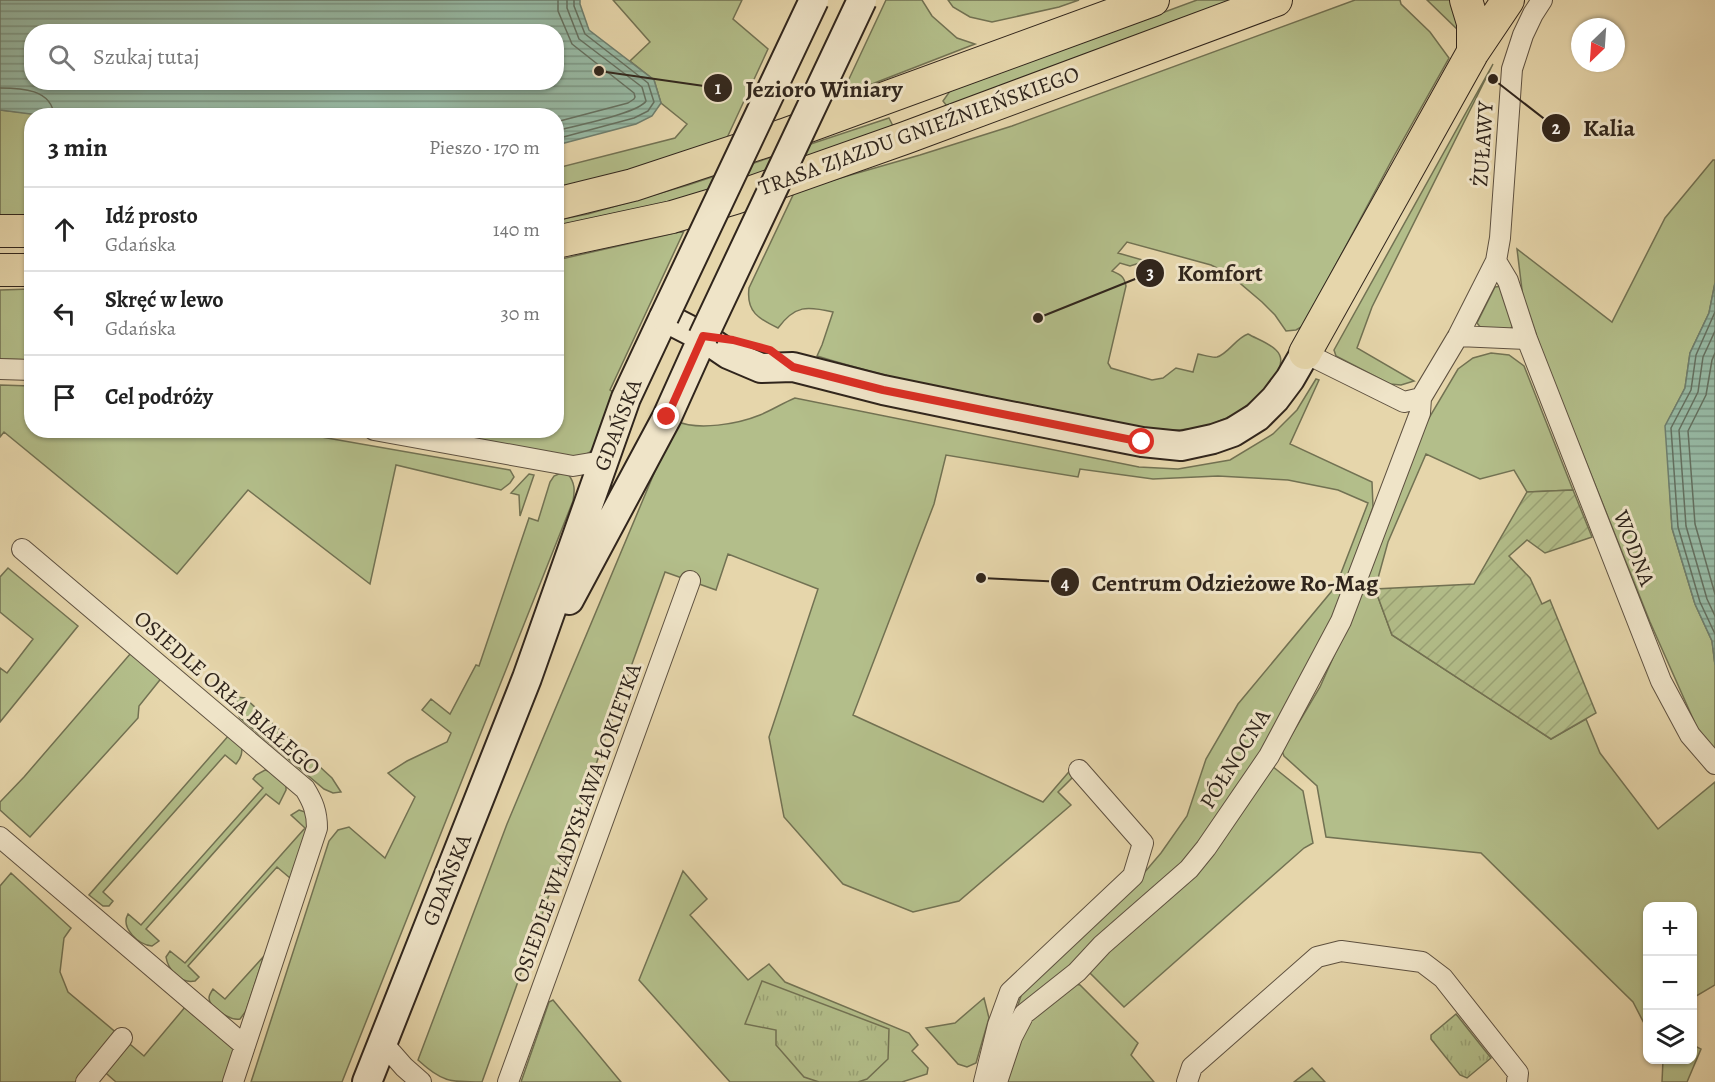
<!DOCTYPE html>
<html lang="pl">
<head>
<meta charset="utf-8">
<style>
  :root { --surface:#fff; --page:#f2f2f2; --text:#222; --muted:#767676; --line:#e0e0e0 }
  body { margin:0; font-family:Alegreya,serif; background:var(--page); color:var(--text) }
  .controls { position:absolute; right:18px; bottom:18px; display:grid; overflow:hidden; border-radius:12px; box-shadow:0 2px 4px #0004 }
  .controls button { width:54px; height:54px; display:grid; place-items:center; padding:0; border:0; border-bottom:2px solid var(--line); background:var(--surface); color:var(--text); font:30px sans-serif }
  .compass { position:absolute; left:1571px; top:18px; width:54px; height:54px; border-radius:50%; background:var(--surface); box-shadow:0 2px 4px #0004; rotate:205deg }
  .stop { position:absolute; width:18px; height:18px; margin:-14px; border:4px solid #d93025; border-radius:50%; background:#fff }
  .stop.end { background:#d93025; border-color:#fff; box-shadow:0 2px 6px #0008 }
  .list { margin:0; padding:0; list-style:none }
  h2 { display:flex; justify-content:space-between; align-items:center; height:78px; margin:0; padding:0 24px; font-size:26px }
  h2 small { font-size:20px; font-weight:400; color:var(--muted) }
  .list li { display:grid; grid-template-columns:39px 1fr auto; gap:18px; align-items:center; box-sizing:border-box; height:84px; padding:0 24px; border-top:2px solid var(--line) }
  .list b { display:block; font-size:22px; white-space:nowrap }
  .list p { margin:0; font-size:20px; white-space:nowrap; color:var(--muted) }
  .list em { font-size:20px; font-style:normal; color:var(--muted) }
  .icon { flex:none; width:33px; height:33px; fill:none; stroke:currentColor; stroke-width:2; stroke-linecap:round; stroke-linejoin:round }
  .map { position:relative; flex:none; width:1715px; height:1082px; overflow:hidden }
  .search { position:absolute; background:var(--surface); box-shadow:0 2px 4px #0004; left:24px; top:24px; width:540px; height:66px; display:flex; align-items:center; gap:15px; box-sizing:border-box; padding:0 21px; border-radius:24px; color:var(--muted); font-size:22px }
  .panel { position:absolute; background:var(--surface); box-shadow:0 2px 4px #0004; left:24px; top:108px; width:540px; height:330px; border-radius:24px }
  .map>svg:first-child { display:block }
</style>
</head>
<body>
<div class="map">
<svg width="1715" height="1082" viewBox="0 0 1715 1082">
  <defs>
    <pattern id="park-tufts" width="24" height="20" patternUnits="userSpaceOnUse" patternTransform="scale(1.5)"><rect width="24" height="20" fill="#b3be8a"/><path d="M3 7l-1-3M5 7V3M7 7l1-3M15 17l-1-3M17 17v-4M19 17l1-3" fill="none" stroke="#9aa376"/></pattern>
    <pattern id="garden-furrows" width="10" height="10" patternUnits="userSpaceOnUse" patternTransform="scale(1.5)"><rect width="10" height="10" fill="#b3be8a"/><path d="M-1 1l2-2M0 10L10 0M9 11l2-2" fill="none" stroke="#9aa376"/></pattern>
    <pattern id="water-rules" width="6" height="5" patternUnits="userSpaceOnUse" patternTransform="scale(1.5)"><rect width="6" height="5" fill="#97baa5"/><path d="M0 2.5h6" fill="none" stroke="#7c9786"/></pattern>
  </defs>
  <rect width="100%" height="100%" fill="#e6d6ab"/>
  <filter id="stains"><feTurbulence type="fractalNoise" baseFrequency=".00333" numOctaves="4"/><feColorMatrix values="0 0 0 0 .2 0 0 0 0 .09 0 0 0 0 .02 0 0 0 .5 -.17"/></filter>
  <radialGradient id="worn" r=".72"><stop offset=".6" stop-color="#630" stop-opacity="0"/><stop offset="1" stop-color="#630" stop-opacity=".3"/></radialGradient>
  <path fill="#b3be8a" stroke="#727253" stroke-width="1.5" d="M613,0H742L733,19L768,49L726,140L624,175L557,189V168L675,138L687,124L661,103L654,80L630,61L650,42Z
    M886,0H922L932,16L957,38L975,44L841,96Z
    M948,0H1079L1059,7L992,22L970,17L953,7Z
    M1197,0H1240L950,107L946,105L943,101L950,91Z
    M1355,0H1400L1401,4L1430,32L1449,58L1394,156L1303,326L1296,330L1286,331L1275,315L1262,302L1229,274L1211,265L1127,242L1118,253L1146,261L1130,266L1120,263L1112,271C1121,275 1124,276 1126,286L1108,363L1111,368L1152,380L1163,378L1176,368L1193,372L1198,354C1204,355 1212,358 1217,357C1228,354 1236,338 1248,334C1257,339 1269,343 1276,350C1296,369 1246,408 1231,416C1225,419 1217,422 1210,425C1191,430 1174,431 1155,430C1041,409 927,390 817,356L822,345L833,312C807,306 795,305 778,328C759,319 746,312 749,288L795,191L920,155L1012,126Z
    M1427,0H1452L1459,26L1457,29Z
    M1493,64L1372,307L1357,348L1414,381L1401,385L1390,384L1336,356L1334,350Z
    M0,110L46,115L32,116L31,220H0Z
    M889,118L893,126L691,197L557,228V220L588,214L688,185Z
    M1713,160H1715V283L1709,313L1690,353L1685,388L1666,425L1672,528L1695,604L1712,641L1715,665V750L1698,730L1650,622L1546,362L1523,298L1517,249L1612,322L1665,218Z
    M684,231L610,390L615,393C611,405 600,442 593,449C587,456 579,456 571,456L426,431L556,430L557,260Z
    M1502,286L1513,326L1510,329L1481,328L1477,323L1495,287Z
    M31,289V360L0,359V290Z
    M1491,353L1509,355L1524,366L1573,490L1527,492L1514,470L1480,479L1426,454L1388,542L1375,589L1392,635L1551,739L1586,719L1600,753L1658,829L1715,782V985L1693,998L1692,906H1648L1647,1029L1633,1002L1481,853L1326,837L1317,786L1284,756L1282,751L1320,687L1349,622L1426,423L1458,369L1473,358Z
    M1316,379L1319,380L1290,444L1372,482L1373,507L1335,612L1262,751L1185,862L1021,1009L1014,1017L1024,987L1138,880L1161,853L1187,816L1206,759L1238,704L1336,586L1368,503L1338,490L1288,480L1218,476L1153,479L1080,469L1078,477L946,455L934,504L853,715L1043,802L1079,760L1085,765L1058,792L1071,805L959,901L913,912L843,884L784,817L769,737L818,589L728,554L716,590L665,572L482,1082C449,1082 442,1082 418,1060L507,824L676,421C698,431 738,424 760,415C772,410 783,403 795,398L1139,467L1178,469L1230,460L1273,434L1297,410Z
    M0,385L31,386L32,430L287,431L510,470L514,477L510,483L501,490L396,465L370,584L248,490L177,574L4,432L0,437Z
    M561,473L568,474C575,483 575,490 573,501L342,1082H251L329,841L338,830L349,827L385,858L415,797L388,773L407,761L447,742L451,733L422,710L431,699L450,714L476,665L479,666L529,518L538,521L550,482L554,476Z
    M529,474L534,475L520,516L519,495L511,493Z
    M8,568L78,626L0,722V668L7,673L33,639L0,612V577Z
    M137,646L167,671L139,706L138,718L30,837L0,810V802L24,777Z
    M237,697L245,698L332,778L341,792L333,793L324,789L240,718L236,711Z
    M230,734L242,744C242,753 242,757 236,764L225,755L103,892L113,901L109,906H103L89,895Z
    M1272,766L1303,791L1313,843L1304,848L1124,1007L1090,973L1094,965Z
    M265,770L272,772L286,785V790L279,804L266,794L146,929L159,941L152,946C139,945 120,928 128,914L141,925L263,788L253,779L256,775Z
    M299,810L305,812L309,823L290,878L277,867L188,966L199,977L195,981C181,984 168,970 166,957L170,951L185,963L305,828L291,815Z
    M683,871L707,899L690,915L748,980L769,964L785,982L909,1033L918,1045L912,1051L928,1068L927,1074L902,1082H730L639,980Z
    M11,873L71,928L64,938L60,972L68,992L144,1056L191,1000L245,1046L233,1082H116L99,1067L86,1082H0V886Z
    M264,956L246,1011L240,1019C231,1021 209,1008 209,998C209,995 211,992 213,989L225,999Z
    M1071,983L1080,985L1138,1043L1131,1055L1154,1082H1002L1023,1024Z
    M984,998L989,1018L976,1063L967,1067L958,1064L926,1028L955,1023Z
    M553,1000L621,1082H521L549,1002Z
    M1693,1045L1701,1049L1687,1082H1662L1663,1060H1692Z
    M1312,1068L1325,1082H1294Z"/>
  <path fill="url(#park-tufts)" stroke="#727253" stroke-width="1.5" d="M762,981L889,1029L888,1059L867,1079L858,1082H819L804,1077L776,1045V1030L745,1024Z
    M1456,1014L1491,1058L1467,1078L1460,1075L1431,1039V1035Z"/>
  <path fill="url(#garden-furrows)" stroke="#727253" stroke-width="1.5" d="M1573,490L1592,537L1545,553L1527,540L1509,556L1530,578L1542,604L1550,600L1596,713L1551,739L1392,635L1375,589L1474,584L1527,492Z"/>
  <path fill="url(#water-rules)" stroke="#6e7e6e" stroke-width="1.5" fill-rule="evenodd" d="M0,0H580V4L589,30L654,80L661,103L652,116L636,124L557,145L556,116H136L128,113L112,116H46L0,110ZM32,32H556V82H32Z
    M1715,283V665L1712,641L1695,604L1672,528L1665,426L1685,388L1690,353L1709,313Z"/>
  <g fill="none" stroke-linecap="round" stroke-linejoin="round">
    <path stroke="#647060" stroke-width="1.5" d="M0,88C21,88 52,89 54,116
      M556,122L628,103L634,99L635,97L634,93L572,44L558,11V0
      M556,131C574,126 639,113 646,101L642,87L579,39L567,8V0
      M556,139L634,118L648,111L654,102L648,83L585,34L574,6V0
      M1715,312L1696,355L1691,390L1671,428L1678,527L1700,602L1715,634
      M1715,331L1703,357L1698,392L1679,430L1686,526L1707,599L1715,616
      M1715,353L1712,360L1706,395L1688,431L1695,524L1715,594"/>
    <g stroke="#5e5140" stroke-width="22">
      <path id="street" d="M1496,261L1508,281L1527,339L1661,681L1690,735L1715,764
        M1458,336L1527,339
        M1305,353L1404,402L1421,398L1458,336L1496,261L1500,238L1512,69L1523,35L1533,14L1542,0
        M0,369L32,370
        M374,430L573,466L603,461
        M22,549L305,789C313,802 317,812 317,828L233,1082
        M0,837L245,1046
        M382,1042L404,1067L421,1082
        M86,1082L122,1038
        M508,1082L690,581
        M984,1082L998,1025L1010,992L1133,876L1143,843L1079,770
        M997,1082L1012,1037L1024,1014L1077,972L1102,945L1189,869L1206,848L1269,756L1341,621L1420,413L1421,398
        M1187,1082L1192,1067L1317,957L1341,951L1422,962L1443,978L1518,1073L1517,1082"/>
    </g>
    <g stroke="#30251c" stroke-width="32">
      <path id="secondary" d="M569,600L667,417L703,337
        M367,1082L527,678L626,398L664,317L703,337L728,354L761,368L793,367L883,390L980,410L1142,442L1181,446L1213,439L1233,432L1257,417L1275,399L1290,379L1305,353"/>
    </g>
    <g stroke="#30251c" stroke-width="34">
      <path id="primary" d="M1466,0L1473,23V52
        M556,204L633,185L784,135L1153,0
        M0,231H32
        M556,242L672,217L735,198L905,138L1276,0
        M0,270H32
        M1305,353L1473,52L1508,0"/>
    </g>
    <use href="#street" stroke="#efe4c8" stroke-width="20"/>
    <use href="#secondary" stroke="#efe4c8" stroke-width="28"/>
    <use href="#primary" stroke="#e6d6ab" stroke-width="32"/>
    <g stroke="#30251c" stroke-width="32" stroke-linecap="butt">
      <path id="secondary-bridge" d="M664,317L814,0
        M703,337L862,0"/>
    </g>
    <use href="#secondary-bridge" stroke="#efe4c8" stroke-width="28"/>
  </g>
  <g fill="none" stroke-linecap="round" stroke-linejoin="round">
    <path stroke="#d93025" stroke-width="8" d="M667,417L703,336L733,340L770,350L793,367L883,390L1142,442"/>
  </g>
  <g text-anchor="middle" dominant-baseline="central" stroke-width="6" stroke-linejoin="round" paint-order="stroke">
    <g font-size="22" fill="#30251c" stroke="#efe4c8">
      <text transform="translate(919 131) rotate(-20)">TRASA ZJAZDU GNIEŹNIEŃSKIEGO</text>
      <text transform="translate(1483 144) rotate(-86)">ŻUŁAWY</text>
      <text transform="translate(618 425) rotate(-69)">GDAŃSKA</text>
      <text transform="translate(1634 548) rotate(69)">WODNA</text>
      <text transform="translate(227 693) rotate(41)">OSIEDLE ORŁA BIAŁEGO</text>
      <text transform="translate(1235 759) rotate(-58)">PÓŁNOCNA</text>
      <text transform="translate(577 823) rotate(-70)">OSIEDLE WŁADYSŁAWA ŁOKIETKA</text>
      <text transform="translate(447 880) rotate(-68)">GDAŃSKA</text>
    </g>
  </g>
  <path fill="none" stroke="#30251c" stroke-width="2" d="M599 71L718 88M1493 79L1556 128M1038 318L1150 273M981 578L1065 582"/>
  <g fill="#30251c" stroke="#efe4c8" stroke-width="2">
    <circle cx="599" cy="71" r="6"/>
    <circle cx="1493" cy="79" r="6"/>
    <circle cx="1038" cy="318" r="6"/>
    <circle cx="981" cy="578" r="6"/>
    <circle cx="718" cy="88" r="15"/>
    <circle cx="1556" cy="128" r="15"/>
    <circle cx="1150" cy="273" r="15"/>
    <circle cx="1065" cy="582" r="15"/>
  </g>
  <g font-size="18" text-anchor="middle" font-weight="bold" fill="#fff">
    <text x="718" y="94">1</text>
    <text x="1556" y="134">2</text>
    <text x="1150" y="279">3</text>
    <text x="1065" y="589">4</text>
  </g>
  <g font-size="24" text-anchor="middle" font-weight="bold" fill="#30251c" stroke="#efe4c8" stroke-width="6" stroke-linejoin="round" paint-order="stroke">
    <text x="824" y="97">Jezioro Winiary</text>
    <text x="1609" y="136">Kalia</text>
    <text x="1220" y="281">Komfort</text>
    <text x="1235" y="591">Centrum Odzieżowe Ro-Mag</text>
  </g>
  <rect width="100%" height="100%" filter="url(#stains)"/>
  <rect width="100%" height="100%" fill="url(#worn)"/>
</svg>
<div class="controls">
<button>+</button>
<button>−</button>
<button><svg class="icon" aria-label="layers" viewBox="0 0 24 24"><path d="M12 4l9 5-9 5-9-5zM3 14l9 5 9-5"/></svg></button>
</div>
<svg class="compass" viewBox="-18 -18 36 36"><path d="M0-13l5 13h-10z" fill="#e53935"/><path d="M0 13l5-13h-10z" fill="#767676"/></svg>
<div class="stop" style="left:1142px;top:442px"></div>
<div class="stop end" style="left:667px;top:417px"></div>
<div class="search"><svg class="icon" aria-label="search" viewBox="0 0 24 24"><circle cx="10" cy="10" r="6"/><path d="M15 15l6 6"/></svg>Szukaj tutaj</div>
<section class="panel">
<h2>3 min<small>Pieszo · 170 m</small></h2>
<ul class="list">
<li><svg class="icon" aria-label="ahead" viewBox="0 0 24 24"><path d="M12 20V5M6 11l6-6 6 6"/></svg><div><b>Idź prosto</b><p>Gdańska</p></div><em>140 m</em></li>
<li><svg class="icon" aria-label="left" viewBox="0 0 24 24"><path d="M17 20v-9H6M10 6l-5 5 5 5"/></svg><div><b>Skręć w lewo</b><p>Gdańska</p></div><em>30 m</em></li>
<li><svg class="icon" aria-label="arrive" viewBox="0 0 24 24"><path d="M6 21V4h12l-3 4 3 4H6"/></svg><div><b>Cel podróży</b></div></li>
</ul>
</section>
</div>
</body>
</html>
